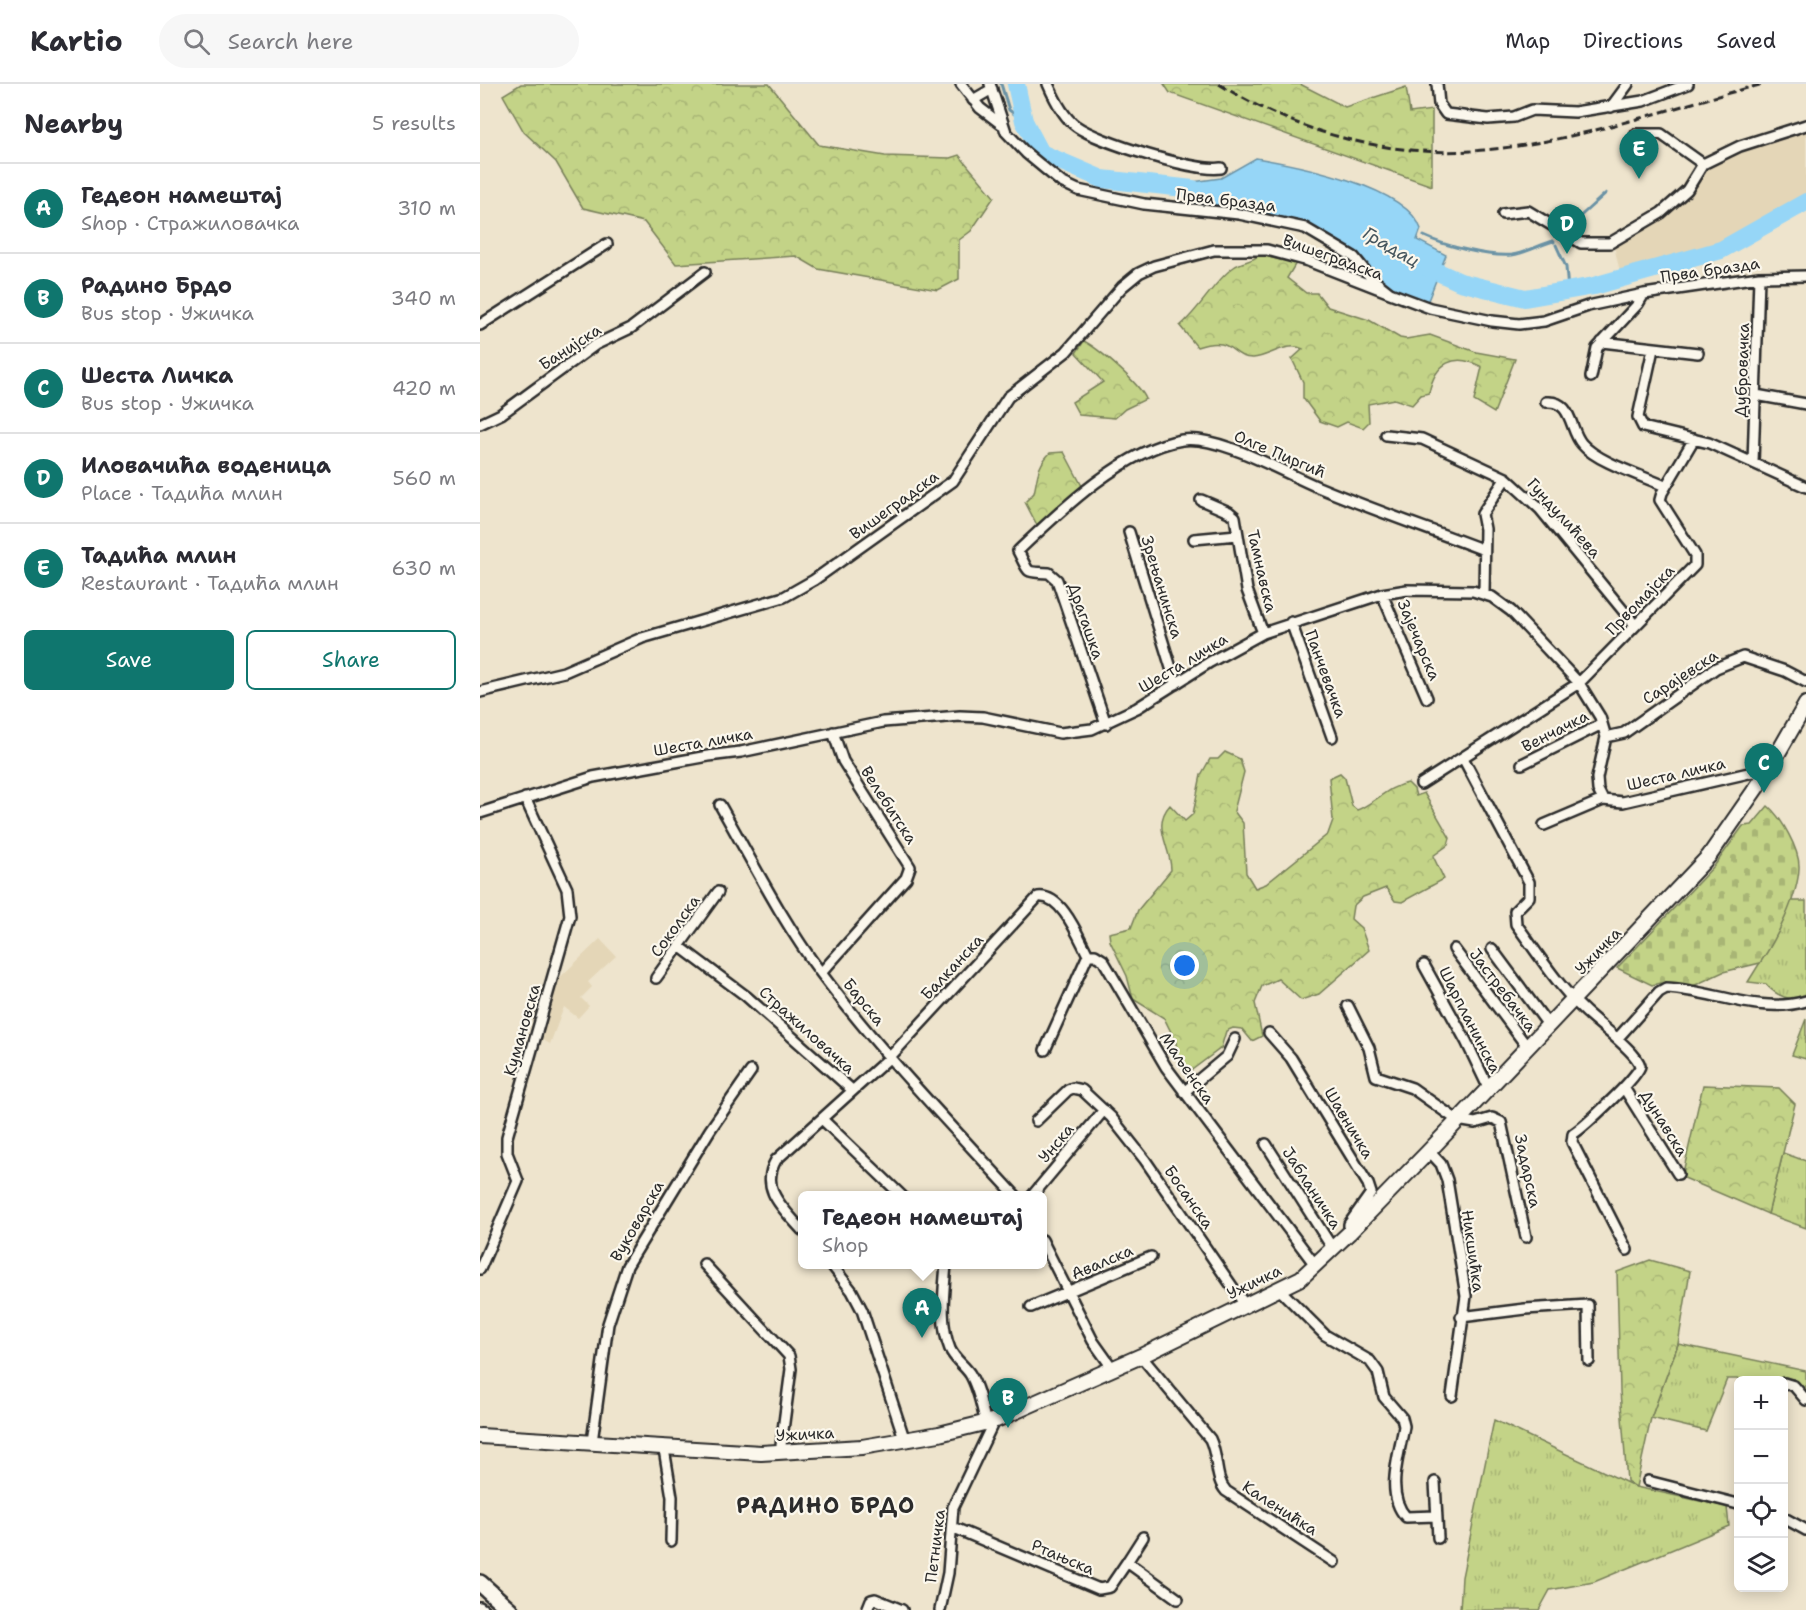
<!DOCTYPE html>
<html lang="en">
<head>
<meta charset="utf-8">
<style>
  :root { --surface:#fff; --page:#f7f7f7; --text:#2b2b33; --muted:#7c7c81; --line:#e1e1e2; --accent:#0f766e }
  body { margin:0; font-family:"Shantell Sans",sans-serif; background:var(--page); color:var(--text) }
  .controls { position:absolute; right:18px; bottom:18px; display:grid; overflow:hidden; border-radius:9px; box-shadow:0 3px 15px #0003 }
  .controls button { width:54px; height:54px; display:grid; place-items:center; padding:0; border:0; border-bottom:2px solid var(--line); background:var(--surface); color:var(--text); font:30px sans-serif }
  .you { position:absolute; left:705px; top:882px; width:21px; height:21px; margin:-15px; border:4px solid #fff; border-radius:50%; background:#1a73e8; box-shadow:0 0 0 9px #1a73e833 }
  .badge { display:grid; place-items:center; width:39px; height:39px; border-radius:50%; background:var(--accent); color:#fff; font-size:20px; font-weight:700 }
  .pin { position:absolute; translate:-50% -50px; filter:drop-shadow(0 2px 3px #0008) }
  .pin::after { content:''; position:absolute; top:32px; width:21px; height:18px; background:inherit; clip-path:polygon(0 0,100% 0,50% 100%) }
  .popup { position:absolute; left:318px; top:1107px; width:249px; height:78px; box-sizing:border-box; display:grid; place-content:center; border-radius:9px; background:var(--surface); filter:drop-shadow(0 2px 4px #0005); font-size:20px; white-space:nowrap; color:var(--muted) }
  .popup b { font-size:22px; color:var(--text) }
  .popup::after { content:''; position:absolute; left:50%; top:100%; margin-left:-12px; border:12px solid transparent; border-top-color:var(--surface) }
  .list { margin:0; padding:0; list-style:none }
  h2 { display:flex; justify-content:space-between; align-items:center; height:78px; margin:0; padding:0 24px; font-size:26px }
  h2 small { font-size:20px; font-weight:400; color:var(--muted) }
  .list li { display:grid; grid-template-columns:39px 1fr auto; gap:18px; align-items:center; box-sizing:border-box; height:90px; padding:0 24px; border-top:2px solid var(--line) }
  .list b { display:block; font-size:22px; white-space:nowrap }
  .list p { margin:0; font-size:20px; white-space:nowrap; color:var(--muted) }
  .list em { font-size:20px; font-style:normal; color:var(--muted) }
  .actions { display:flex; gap:12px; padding:18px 24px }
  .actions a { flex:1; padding:14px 0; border:2px solid var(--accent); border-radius:9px; text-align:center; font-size:21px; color:var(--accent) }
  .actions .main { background:var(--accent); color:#fff }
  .icon { flex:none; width:33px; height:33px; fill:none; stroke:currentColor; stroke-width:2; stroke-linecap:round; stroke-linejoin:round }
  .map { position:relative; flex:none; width:1326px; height:1526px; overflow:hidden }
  header { display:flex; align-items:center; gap:36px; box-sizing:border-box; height:84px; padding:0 30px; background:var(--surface); border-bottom:2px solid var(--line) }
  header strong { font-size:28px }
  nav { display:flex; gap:33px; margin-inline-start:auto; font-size:21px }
  .search { width:420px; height:54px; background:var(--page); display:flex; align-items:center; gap:15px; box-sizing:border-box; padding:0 21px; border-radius:33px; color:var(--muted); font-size:22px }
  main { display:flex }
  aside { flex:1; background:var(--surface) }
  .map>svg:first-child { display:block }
</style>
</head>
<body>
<header>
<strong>Kartio</strong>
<div class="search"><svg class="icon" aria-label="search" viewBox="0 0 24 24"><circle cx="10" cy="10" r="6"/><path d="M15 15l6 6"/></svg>Search here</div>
<nav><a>Map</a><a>Directions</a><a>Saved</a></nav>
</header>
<main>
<aside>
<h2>Nearby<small>5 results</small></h2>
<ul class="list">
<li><span class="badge">A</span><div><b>Гедеон намештај</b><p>Shop · Стражиловачка</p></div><em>310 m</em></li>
<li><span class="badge">B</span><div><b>Радино Брдо</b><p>Bus stop · Ужичка</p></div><em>340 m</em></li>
<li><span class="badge">C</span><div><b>Шеста Личка</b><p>Bus stop · Ужичка</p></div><em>420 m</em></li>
<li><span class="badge">D</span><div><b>Иловачића воденица</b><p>Place · Тадића млин</p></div><em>560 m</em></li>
<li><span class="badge">E</span><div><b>Тадића млин</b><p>Restaurant · Тадића млин</p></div><em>630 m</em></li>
</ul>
<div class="actions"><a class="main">Save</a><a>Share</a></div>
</aside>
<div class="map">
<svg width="1326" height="1526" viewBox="0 0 1326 1526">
  <defs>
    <pattern id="grass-tufts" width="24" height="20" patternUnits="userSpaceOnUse" patternTransform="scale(1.5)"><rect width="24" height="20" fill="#c3d387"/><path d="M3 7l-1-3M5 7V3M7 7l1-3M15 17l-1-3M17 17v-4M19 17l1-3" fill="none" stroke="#a8b575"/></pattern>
    <pattern id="forest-crowns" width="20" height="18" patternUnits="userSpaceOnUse" patternTransform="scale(1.5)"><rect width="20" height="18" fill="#c3d387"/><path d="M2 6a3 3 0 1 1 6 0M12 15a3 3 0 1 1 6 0" fill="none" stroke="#a8b575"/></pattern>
    <pattern id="cemetery-stones" width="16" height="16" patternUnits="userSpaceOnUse" patternTransform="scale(1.5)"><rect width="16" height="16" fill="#c3d387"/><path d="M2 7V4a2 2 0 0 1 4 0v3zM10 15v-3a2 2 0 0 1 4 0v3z" fill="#a8b575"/></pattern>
  </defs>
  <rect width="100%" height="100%" fill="#eee4cd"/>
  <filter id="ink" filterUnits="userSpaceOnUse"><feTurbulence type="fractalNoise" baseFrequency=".0167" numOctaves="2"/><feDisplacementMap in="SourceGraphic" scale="12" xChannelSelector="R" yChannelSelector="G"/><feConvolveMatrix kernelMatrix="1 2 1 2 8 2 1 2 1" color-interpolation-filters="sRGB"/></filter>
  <g filter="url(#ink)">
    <path fill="#e4d6b7" d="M1326,44V113L1228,167L1140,188L1133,158L1170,135L1196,112L1206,93L1213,86L1231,76Z
      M120,855L136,872L108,898L112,903L101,914L109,922L98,934L84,923L70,960L56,952L70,903Z"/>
    <path fill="url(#grass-tufts)" stroke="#777f59" stroke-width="1.5" d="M1310,817H1326V911C1312,920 1295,911 1286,900L1268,898L1291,861Z
      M1326,935V975L1312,971Z
      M1303,1069L1326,1077V1144L1288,1130Z
      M1198,1260L1326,1287V1308L1314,1295H1247L1226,1347L1171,1334Z
      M1014,1336L1156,1403L1247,1423L1249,1442L1114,1498L1070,1506L1059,1526H980L982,1493Z"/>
    <path fill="url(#forest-crowns)" stroke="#777f59" stroke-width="1.5" d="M41,0H289L339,61L405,72L470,74L479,71L514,113L491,147L479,156V195L458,206L338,185L316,172L196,180L164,138L103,124L76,78L44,48L23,11Z
      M684,0H820L865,23L926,3L930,29L952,26V102L690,9Z
      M779,171L816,179L807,194L826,209H837L848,223L889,236L920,254L926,255L950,251L996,268L1035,275L1014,329L994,317L1002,283C974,268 955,279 949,309L941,311L932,321L914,315L888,320L889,338L883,344L867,338L857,343L840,337L823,314V298L812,275L823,265C807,257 789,273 773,274C749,274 755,251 717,263L700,242C721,224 734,197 754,183C762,177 772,178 779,171Z
      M604,257C619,265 660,300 666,315L645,325L635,334L599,331L592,318L623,298L596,269Z
      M584,368L602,402L557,441L545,418L554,409C558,392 557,382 570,369Z
      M745,668L760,675L764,688L754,727L763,739L766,789L775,804L786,800L848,750L853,736L849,694L860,689L865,694L872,722L877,726C895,719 908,702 928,699L934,705L936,712L944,709L970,754L968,761L953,772L964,795L922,818L915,817L906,804L883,813L873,822L871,835L881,844L889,866L839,910L821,916L798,895L782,902L775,919L782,952L772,957L762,945L753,944L746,947L741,964L709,988L698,977L696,958L684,934L653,915L647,892L630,857L629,849L651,844L658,826L691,786C691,762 671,742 690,721L705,737L713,730L721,691L730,675H738Z
      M1223,1001L1299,1004L1315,1020L1288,1130L1202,1093Z
      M1170,1176L1210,1187L1198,1260L1171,1334L1156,1403L1147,1397L1140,1307L1137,1188Z"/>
    <path fill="url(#cemetery-stones)" stroke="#777f59" stroke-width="1.5" d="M1288,722C1301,733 1320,766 1319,784C1318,812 1296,856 1280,879L1243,888L1211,903L1180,899L1172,901L1137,884L1235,781L1263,742L1272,741Z"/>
    <path fill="#96d6f7" stroke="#6b92a5" stroke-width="1.5" d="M776,74C817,81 926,102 941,145L937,156L966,171L947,219L907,202L865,161L830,141L744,121L716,120L691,101L741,94Z"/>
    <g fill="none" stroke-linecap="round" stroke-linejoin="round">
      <path stroke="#6b92a5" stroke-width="3" d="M521,0L529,26L544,37
        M1085,146L1126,109
        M944,152C965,162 1008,173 1032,171C1045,169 1060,161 1073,157L1074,158
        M1076,161L1086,183L1088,206"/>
      <path stroke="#96d6f7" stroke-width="18" d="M536,0L544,37L561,69L622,95L713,105
        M938,179L980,198L1045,214L1114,202L1241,166L1326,118"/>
      <g stroke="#2b2b2b" stroke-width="14">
        <path id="street" d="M481,0L500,24L521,40
          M510,0L526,48L546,69L581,98L598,106L664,120L759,130L825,144L874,173L891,194L910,209L950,224L1012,237L1039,240L1064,237L1108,222L1164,210L1279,193L1326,192
          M568,0C574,14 583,33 596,42C618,58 715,88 741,84
          M957,0L959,20L966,30L1008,35L1034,33L1052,26L1095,28L1163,17L1208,0
          M493,16L512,5
          M1131,23L1148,0
          M1156,50H1181L1223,80
          M1023,130L1048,127L1101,159H1130L1181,129L1207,106L1223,80L1260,62L1326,41
          M0,241L127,160
          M1122,258L1218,269
          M1173,265L1158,333L1163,343L1229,359L1326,403
          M1111,293L1117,264L1158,220L1164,210
          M1276,311L1326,320
          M1066,318C1093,316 1089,346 1102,360C1117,378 1163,392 1185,402
          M0,340L21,330L115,261L151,244L225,188
          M906,351L942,355L1026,394L1060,425L1155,541
          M1273,379L1279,193
          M721,416L749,428L755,433L767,506L783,549
          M649,448L696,600
          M714,455L757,451
          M1004,509L1005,445L1002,430L1026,394
          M902,510L947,614
          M811,538L852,653
          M0,608L84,588L162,554L304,513L334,496L473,397L528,313L586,268L642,203L659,189L674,182L734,166H787L828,177L910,209
          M626,640L577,496L569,489C544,487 551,492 538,467C579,428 644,365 702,356C740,351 802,388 838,403C893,426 949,445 1004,466
          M1126,653L1144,649L1236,584L1263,573L1305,587L1326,598
          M983,674L1049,798V813L1035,827L1036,840C1061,874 1082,909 1115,936C1125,945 1158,970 1160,982C1160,991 1103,1044 1093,1050L1092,1058L1147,1166
          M1042,680L1122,640
          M941,700L1099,599L1215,481V471L1180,416L1182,409L1214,355
          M240,721C272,777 302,837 341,889C400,968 469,1039 536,1112
          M0,729L113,693L228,672L261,668L403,638L480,632L503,633L580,649L612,645L657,624L730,578L783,549L902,510L927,506L993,507L1012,513L1031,527L1099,599L1120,633L1126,653L1117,694L1118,706L1123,716L1143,718L1273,688L1286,690
          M1064,741L1123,716
          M199,862L266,912L372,1006
          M974,865L1048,964
          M1012,865L1069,942
          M944,881L986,957L1009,1005
          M341,889L426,794L430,783L363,677L353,648
          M176,894L238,808
          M868,922L889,964L896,992L932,1004L977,1036L995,1039L1012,1034L1021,1038L1046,1153
          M789,949L811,974L888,1100L891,1109L869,1140V1149
          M1137,955L1179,908L1186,904C1232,906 1280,931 1326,917
          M565,966L608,871
          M1144,1004L1198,1090
          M704,1008L747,972L755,955
          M343,1036L422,1112
          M556,1037L588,1006L593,1004L602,1006L631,1033L665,1076L765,1221
          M786,1060L853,1165
          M949,1067L961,1080L967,1096L986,1212L972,1312
          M552,1112L624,1026
          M322,1146C304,1125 279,1105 296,1076L409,974L558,813C582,810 598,852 608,871H615L623,876L686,983L836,1182
          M562,1156L613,1257L633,1285
          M224,1180L309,1272L311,1285L300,1369
          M351,1180L372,1207L382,1226L425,1357
          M466,1180C464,1208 459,1238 470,1265C475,1276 484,1281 490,1290C499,1305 502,1324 506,1340
          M0,1185L38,1097L27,1069V1053L90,832L87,805L45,714
          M799,1205L845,1251L890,1277L898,1288L904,1313L922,1334L924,1342C920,1370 904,1409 926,1433L956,1432
          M551,1223L671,1173
          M981,1233L1045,1225L1108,1221L1109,1277
          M661,1272L730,1355C739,1374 734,1393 746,1407L854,1478
          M1304,1299L1314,1302L1326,1316
          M112,1358L128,1240L147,1182L230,1046L271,987
          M184,1365L192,1413L191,1457
          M1168,1397L1258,1420
          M955,1398L958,1454
          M1304,1434L1326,1446
          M472,1443L619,1505L630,1503L647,1478L698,1515
          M647,1478L663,1453
          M0,1523L4,1526
          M387,1526L391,1516L395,1515L422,1526
          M460,1526L468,1489L473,1423L514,1337"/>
      </g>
      <g stroke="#2b2b2b" stroke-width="18">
        <path id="secondary" d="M0,1352L281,1369L382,1363L459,1350L516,1336L661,1272L821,1194L869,1149L949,1067L1229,772L1286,690L1326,620"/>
      </g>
      <g stroke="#2b2b2b" stroke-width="20">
        <path id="primary" d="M0,1499L30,1526"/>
      </g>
      <use href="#street" stroke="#fbf7ec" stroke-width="9"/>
      <use href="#secondary" stroke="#fbf7ec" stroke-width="14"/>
      <use href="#primary" stroke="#fbf7ec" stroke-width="15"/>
      <path stroke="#2b2b2b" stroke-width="3" stroke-dasharray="9 4.5" stroke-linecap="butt" d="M739,0C817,49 912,75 1004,66C1099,58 1192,22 1284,0"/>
    </g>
  </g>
  <g text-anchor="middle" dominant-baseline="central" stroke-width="4.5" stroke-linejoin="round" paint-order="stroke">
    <g font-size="16" fill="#2b2b2b" stroke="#fbf7ec">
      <text transform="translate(746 116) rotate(7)">Прва бразда</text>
      <text transform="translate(853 173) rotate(20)">Вишеградска</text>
      <text transform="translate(1230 186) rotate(-8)">Прва бразда</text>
      <text transform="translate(90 263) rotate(-33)">Банијска</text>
      <text transform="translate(1262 286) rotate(-88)">Дубровачка</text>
      <text transform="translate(800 370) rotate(23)">Олге Пиргић</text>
      <text transform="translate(414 421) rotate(-36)">Вишеградска</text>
      <text transform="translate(1084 434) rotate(48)">Гундулићева</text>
      <text transform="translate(782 487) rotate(77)">Тамнавска</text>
      <text transform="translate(682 503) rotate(73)">Зрењанинска</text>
      <text transform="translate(1160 516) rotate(-46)">Првомајска</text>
      <text transform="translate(606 537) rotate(71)">Драгашка</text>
      <text transform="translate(939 556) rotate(67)">Зајечарска</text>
      <text transform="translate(703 579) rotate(-31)">Шеста личка</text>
      <text transform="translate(846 590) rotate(70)">Панчевачка</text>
      <text transform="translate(1200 593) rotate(-33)">Сарајевска</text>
      <text transform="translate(1075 647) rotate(-27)">Венчачка</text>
      <text transform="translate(223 658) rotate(-10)">Шеста личка</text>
      <text transform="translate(1196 690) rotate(-13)">Шеста личка</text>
      <text transform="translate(409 721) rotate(57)">Велебитска</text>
      <text transform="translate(195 842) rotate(-54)">Соколска</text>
      <text transform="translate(1118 867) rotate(-46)">Ужичка</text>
      <text transform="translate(472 883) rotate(-47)">Балканска</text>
      <text transform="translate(1023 906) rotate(53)">Јастребачка</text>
      <text transform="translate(384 918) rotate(51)">Барска</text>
      <text transform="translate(990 936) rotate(63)">Шарпланинска</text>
      <text transform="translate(42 946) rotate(-74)">Кумановска</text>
      <text transform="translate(327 946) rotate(42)">Стражиловачка</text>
      <text transform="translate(707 984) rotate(55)">Маљенска</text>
      <text transform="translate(869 1039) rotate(59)">Шавничка</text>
      <text transform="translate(1184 1039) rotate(58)">Дунавска</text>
      <text transform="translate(576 1059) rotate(-50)">Унска</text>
      <text transform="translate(1048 1087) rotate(78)">Задарска</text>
      <text transform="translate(832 1104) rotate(57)">Јабланичка</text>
      <text transform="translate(709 1113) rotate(55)">Босанска</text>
      <text transform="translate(157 1137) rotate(-60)">Вуковарска</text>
      <text transform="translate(993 1167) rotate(82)">Никшићка</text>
      <text transform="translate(622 1178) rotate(-23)">Авалска</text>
      <text transform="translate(774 1198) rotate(-26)">Ужичка</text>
      <text transform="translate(325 1350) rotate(-3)">Ужичка</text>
      <text transform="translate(800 1424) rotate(33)">Каленићка</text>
      <text transform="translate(455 1462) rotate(-83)">Петничка</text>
      <text transform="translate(583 1473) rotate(23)">Ртањска</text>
    </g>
    <g font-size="18" font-style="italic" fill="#46565e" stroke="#fbf7ec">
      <text transform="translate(911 163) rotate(30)">Градац</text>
    </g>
    <g font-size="22" font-weight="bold" letter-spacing="1.5" fill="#2b2b2b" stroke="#fbf7ec">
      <text x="346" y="1421">РАДИНО БРДО</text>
    </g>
  </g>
</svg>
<div class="controls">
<button>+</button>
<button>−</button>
<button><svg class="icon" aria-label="locate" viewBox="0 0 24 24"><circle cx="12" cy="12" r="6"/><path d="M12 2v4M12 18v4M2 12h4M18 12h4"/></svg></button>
<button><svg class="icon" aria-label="layers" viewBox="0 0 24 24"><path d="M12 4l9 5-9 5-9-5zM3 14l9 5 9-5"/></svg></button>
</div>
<div class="you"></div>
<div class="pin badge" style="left:442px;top:1254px">A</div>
<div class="popup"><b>Гедеон намештај</b>Shop</div>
<div class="pin badge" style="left:528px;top:1344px">B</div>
<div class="pin badge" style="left:1284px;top:709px">C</div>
<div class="pin badge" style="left:1087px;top:170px">D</div>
<div class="pin badge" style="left:1159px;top:95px">E</div>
</div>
</main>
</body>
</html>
